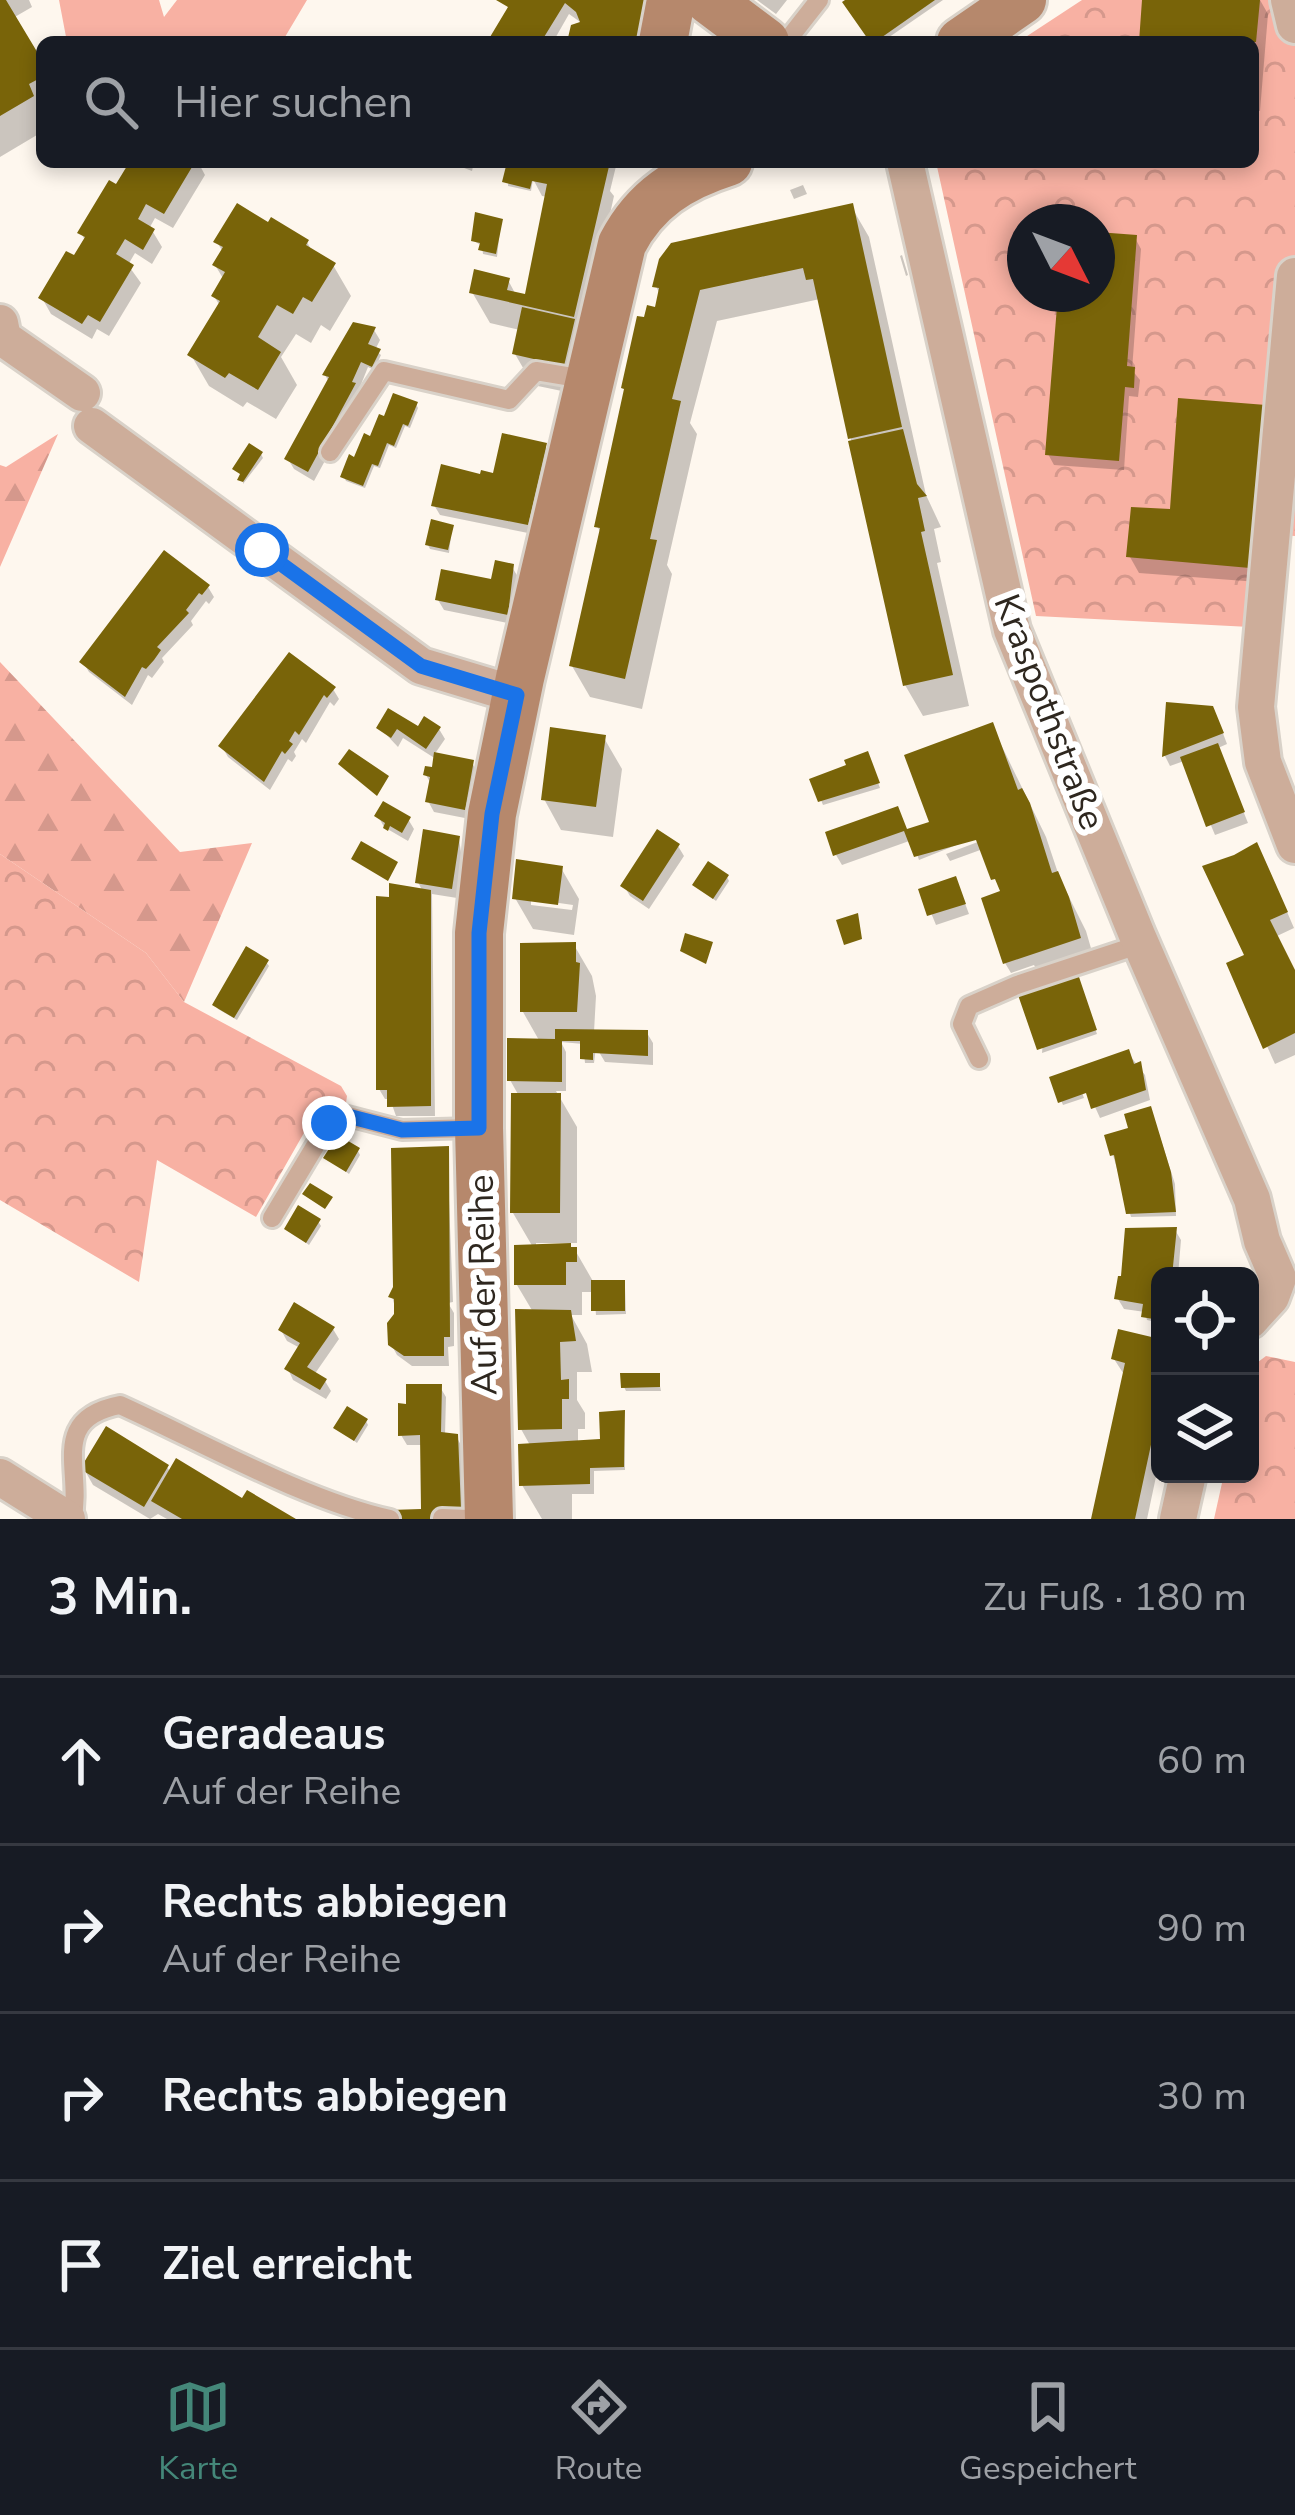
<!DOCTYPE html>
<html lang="de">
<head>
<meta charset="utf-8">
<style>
  :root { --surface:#171b24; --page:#242831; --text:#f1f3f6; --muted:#9ea1a6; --line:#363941; --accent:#448779 }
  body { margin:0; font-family:"Nunito Sans",sans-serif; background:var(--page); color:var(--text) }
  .controls { position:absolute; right:36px; bottom:36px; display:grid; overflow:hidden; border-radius:18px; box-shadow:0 6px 18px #0003 }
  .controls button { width:108px; height:108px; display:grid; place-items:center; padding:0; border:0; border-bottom:3px solid var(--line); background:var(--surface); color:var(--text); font:60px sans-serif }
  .compass { position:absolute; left:1007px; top:204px; width:108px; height:108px; border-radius:50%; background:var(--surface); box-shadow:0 6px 18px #0003; rotate:132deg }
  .stop { position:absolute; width:36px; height:36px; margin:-27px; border:9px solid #1a73e8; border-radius:50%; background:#fff }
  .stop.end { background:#1a73e8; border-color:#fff; box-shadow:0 3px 12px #0008 }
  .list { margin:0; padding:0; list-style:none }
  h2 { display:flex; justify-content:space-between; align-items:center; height:156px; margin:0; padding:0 48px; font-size:51px }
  h2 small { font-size:39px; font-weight:400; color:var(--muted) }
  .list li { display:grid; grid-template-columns:78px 1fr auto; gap:36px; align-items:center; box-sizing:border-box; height:168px; padding:0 48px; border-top:3px solid var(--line) }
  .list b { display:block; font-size:45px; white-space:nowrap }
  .list p { margin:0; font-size:39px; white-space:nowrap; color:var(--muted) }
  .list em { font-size:39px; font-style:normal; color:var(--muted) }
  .icon { flex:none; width:66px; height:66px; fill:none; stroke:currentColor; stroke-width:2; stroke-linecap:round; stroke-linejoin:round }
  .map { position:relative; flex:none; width:1295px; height:1519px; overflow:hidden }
  .search { position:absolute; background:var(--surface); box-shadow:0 6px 18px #0003; left:36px; right:36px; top:36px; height:132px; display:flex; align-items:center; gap:30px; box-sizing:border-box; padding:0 42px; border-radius:18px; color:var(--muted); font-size:45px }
  .sheet { height:828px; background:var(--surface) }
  nav { display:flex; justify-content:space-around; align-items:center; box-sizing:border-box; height:168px; border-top:3px solid var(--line); background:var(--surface); font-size:33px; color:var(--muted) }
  nav a { display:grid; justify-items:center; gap:6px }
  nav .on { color:var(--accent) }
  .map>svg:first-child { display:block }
</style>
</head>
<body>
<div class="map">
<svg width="1295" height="1519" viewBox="0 0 1295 1519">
  <defs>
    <pattern id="forest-firs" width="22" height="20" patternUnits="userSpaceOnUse" patternTransform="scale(3)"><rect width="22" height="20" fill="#f8b1a3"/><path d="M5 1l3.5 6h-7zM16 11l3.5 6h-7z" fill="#d5988c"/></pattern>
    <pattern id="park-crowns" width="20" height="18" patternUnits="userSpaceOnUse" patternTransform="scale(3)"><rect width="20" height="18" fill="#f8b1a3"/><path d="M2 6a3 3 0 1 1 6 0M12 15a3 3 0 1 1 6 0" fill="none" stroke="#d5988c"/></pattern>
  </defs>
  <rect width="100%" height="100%" fill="#fef7ee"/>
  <path fill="url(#forest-firs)" d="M58,434L0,567V465L6,467Z
    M0,662L180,852L252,843L184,1002L146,953L0,854Z"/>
  <path fill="url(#park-crowns)" fill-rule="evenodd" d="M1082,0H1295V536L1259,534L1250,627L1036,616L936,162H1253V42H1018ZM1025,222H1097V294H1025Z
    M0,854L146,953L184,1002L341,1086L347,1096L346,1103L334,1115L317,1110L256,1217L157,1160L139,1282L0,1200Z
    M1266,1356L1295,1362V1519H1214L1224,1474H1250V1368Z"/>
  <path fill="#f8b1a3" d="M59,0H159L164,17L177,0H307L282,42H67Z"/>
  <path fill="#0003" fill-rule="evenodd" d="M0,0H29L32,7L13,18L42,66V132L0,157Z
    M506,0H643L650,11L648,42H570L583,24L569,14L553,42H491L509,11Z
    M757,0H787L776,14Z
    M848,0H943L882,42H873Z
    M1145,0H1260L1268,14L1260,111L1253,110V42H1142Z
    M123,162H198L205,175L173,228L155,218L150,227L162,247L152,264L135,253L128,265L141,283L109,336L97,329L92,339L51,314L42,298L75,259L86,242L81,233L127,169Z
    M474,162L472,171L451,163V162Z
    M510,162L565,171L566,162H617L610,191L614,196L596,277L581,395L533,385L515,354L520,330L490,323L472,292L508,280L516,295L527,298L548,197L542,196L533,179L531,191L508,186Z
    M803,185L807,194L794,199L790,190Z
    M851,206L869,237L926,495L941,527L934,529L941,562L937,563L969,706L923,716L905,685L820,299L717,321L690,423L697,434L667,565L672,574L642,709L590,697L572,666L602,535L597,526L657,311L660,295L656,286Z
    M501,221L497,257L483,254L482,246L474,241Z
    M1097,235L1135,238L1141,249L1132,370L1140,380L1138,397L1129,396L1124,470L1054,465L1048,454L1061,294H1097Z
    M217,242H307L313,253L333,265L351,296L330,331L321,325L311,343L296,334L281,357L297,385L276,419L247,402L243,407L209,386L191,355L220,306L214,296L224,280L215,265L223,252Z
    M902,255L908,275L906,276L900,256Z
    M374,330L380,340L375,350L381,355L374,370L368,367L358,392L360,396L314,481L294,469L288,459L329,382L325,375Z
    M416,404L418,408L410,428L405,426L396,448L389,445L380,468L374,466L365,488L346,481L344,477L372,440Z
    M1264,408L1258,582L1139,573L1130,557Z
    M545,445L550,456L533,534L440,515L434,505L483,478L495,477Z
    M261,454L263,458L243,484V476L235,469Z
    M452,527L449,553L430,549L428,545Z
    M512,567L518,577L513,624L444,610L438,600L493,583Z
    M208,587L214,597L209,604L206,601L191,621L193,625L162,658L164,662L152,678L148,675L132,705L89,672L83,662Z
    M333,689L339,699L334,706L330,702L306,743L302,739L294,752L296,756L292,762L288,759L270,790L228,757L222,747Z
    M1169,705L1218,720L1227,744L1218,748L1248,823L1215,835L1184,761L1170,766L1165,756Z
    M992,726L1046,837L1060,879L1086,931L1097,969L1076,976L1097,1034L1042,1053L1047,988L1034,965L1011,973L1005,963L985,900L1002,894L983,849L950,861L946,854L991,837L989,832L919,860L912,840L842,865L836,855L897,810L907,832L934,823Z
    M380,728L439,729L445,739L434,755L472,763L478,773L470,819L434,812L428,801L431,784L426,775L434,771L436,759L403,738L398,747Z
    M604,738L622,769L613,837L561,830L544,799Z
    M869,759L880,788L823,805L813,781Z
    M378,816L408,819L414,829L408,841L384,827Z
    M459,838L462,860L457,898L432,894L435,1116H396L390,1099H385L379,1089L423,892L418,882Z
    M678,846L684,856L649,909L630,896L624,886Z
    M1265,861L1294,928L1277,936L1295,976V1055L1275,1064L1230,964L1248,957Z
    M561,868L579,899L574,935L533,929L515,898ZM531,899L573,905L572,910L531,905Z
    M727,877L729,881L716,901L695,885Z
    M960,890L969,914L936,925L922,891Z
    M574,945L592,976L596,996L594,1032L647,1033L653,1043V1065L605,1062L596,1047L594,1063H585L583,1044L561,1042L566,1052V1091H556L577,1127V1243H536V1249L575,1250L594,1283H623L625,1287L626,1314L596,1315L594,1292H582V1315H571L587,1344L592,1372H577V1400L585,1413V1429H578V1443L603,1442L624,1413L625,1470L594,1471V1494H572V1519H542L522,1485L531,1447L521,1429L533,1312L517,1285L534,1249L513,1213L519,1096L510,1080L540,1042L523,1012Z
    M266,962L269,966L237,1020L218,1009L215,1005Z
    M1128,1053L1145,1075L1150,1100L1100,1118L1083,1080L1078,1082L1084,1098L1063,1105L1052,1079Z
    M1159,1134L1175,1184L1176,1216L1131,1217L1113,1155Z
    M447,1149L453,1302L448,1303L454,1313V1346L448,1347L449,1366H412L397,1355L391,1344L397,1315L392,1296Z
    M358,1151L360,1155L349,1174L327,1158Z
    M318,1221L321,1226L309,1245L287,1229Z
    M1175,1230L1181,1240L1178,1276H1160V1323L1147,1320L1145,1312L1124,1309L1118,1299Z
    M333,1329L339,1339L314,1375L325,1381L331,1391L326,1399L293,1380L288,1369L300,1348L287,1341L281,1330Z
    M1160,1342V1458L1147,1519H1094L1125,1376L1114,1359Z
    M658,1376L661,1391H626L624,1387Z
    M440,1387L446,1397L445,1435L456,1436L462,1447L465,1519L424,1512L423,1445H407L401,1435L409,1407Z
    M366,1421L368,1425L357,1443L337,1428Z
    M167,1467L171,1473L243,1502L248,1494L290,1519H167L158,1514L150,1519L93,1485L84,1469Z"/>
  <path fill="#796409" d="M0,0H6L42,60V77L29,84L34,96L0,116Z
    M496,0H645L646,2L637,42H567L571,25L580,22L576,12L565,3L541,42H487L508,7Z
    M845,0H935L875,42H870L842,2Z
    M1142,0H1260L1256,42H1139Z
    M120,162H195L164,214L146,204L138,219L155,229L143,250L125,239L116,254L134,265L100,322L88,315L82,324L38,298L66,251L74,255L85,237L77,233L109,180L116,184L127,166Z
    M507,162H539L563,168L564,162H610L574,317L469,293L474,269L510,278L507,290L525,294L547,184L532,181L530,189L502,182Z
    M237,203L268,222L271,217L309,240L306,245L336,263L312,302L303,297L293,314L277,305L258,337L281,352L258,390L229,373L225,378L187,355L220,301L211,296L225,272L212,265L223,247L213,242Z
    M853,203L902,427L848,439L813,279L806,280L803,268L700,290L672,399L681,401L650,539L657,540L625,679L569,666L600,528L594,527L624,389L621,388L637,316L644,317L647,305L655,307L659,288L652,287L659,259L671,243Z
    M475,212L503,219L496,254L478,250L480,243L471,241Z
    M1097,232L1137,235L1127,366L1135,367L1134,388L1125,387L1119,461L1045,455L1058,294H1097Z
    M522,307L575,319L564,366L512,354Z
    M353,322L376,327L368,344L381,349L372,367L361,362L352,382L356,383L308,472L284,459L329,377L322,375Z
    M393,393L418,402L408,426L403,424L394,446L387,443L378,466L372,464L363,486L340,477L349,454L354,457L364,433L370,436L379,414L384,416Z
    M1178,398L1266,405L1250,568L1126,557L1131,507L1170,509Z
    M903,429L917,484L927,496L918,498L925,531L921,532L953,675L903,686L848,441Z
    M502,433L547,443L528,525L431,506L441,464L480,474L481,470L493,473Z
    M249,443L263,452L243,482L237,480L240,474L232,469Z
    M431,519L454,525L448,550L425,545Z
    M164,550L210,585L202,595L199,593L186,610L189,613L157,647L161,650L154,660L146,669L142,667L125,697L79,662Z
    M495,560L514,564L508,615L435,600L441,569L491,579Z
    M289,652L336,687L327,698L324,695L299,735L295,731L289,741L293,744L285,754L282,751L264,782L218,746Z
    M1166,702L1213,706L1224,733L1162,757Z
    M388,708L418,726L424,716L441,727L426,749L397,729L391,738L376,728Z
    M993,722L1018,790L1022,788L1030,803L1052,873L1058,871L1069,897L1081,938L1003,964L981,898L1000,891L995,879L991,880L976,840L914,857L904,831L833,856L825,832L898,806L907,829L929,822L904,755Z
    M550,727L606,735L596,807L541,800Z
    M1218,743L1245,812L1206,827L1180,757Z
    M349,749L389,776L377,796L338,764Z
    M868,751L880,783L818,802L809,779L846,765L844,760Z
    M434,752L474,760L465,810L425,802L430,777L423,775L425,766L432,767Z
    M383,801L411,817L402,833L390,826L388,831L383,828L385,823L374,816Z
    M423,829L460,836L452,889L415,883Z
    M657,829L680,844L643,901L620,886Z
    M361,841L398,862L388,881L351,859Z
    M1257,842L1288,912L1270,920L1295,970V1033L1263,1049L1226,963L1244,955L1202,866L1234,855Z
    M516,859L563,866L558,905L512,899Z
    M708,861L729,875L713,899L692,885Z
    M956,876L966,904L927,916L918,889Z
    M389,883L431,890V1106L387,1107V1090H376V896L389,897Z
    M858,913L862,939L844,945L836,920Z
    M685,933L713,942L706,964L680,951Z
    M576,942V962L580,963L577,1012H520V943Z
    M246,946L269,960L234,1018L212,1005Z
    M1078,974L1097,1030L1037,1050L1018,995Z
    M555,1029L648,1030V1056L593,1053V1060L580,1059V1041H562V1082L507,1081V1038L555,1039Z
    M1129,1049L1134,1064L1141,1061L1146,1090L1091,1109L1086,1093L1058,1103L1049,1077Z
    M511,1093H561L560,1213H510Z
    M1151,1106L1171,1172L1176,1212L1126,1214L1114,1155L1110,1156L1104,1135L1128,1128L1124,1114Z
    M338,1135L360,1148L346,1172L323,1158Z
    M449,1146L450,1337H444V1356H404L388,1345L387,1323L394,1314V1299L388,1297L393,1287L391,1148Z
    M310,1183L333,1197L325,1209L302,1194Z
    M298,1205L321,1219L306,1243L284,1229Z
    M1177,1227L1172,1276H1160V1320L1141,1317L1143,1304L1114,1299L1118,1276H1121L1125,1228Z
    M571,1243V1247H577V1262H566V1285H514V1245Z
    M591,1280H625V1311H591Z
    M294,1302L335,1327L307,1367L327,1379L320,1390L284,1369L300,1343L278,1330Z
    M515,1309L571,1310L576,1341L560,1342L561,1380L569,1379V1399H562V1429L518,1430Z
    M1118,1329L1160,1339V1403L1135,1519H1091L1125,1363L1111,1359Z
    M620,1373H660V1387L621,1388Z
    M406,1384H442L441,1432L458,1434L461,1509H442V1519H391L390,1510L421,1509L420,1435L398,1436V1403L406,1404Z
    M347,1406L368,1419L354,1441L333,1428Z
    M625,1410L624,1467L590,1468V1484L519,1486L518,1444L600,1439L599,1412Z
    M106,1426L169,1465L144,1507L80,1469Z
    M176,1458L242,1498L247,1490L296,1519H182L151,1501Z"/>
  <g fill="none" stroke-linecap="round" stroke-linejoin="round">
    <g stroke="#d9d2c9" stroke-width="24">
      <path id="lane" d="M786,42L819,0
        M330,452L384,371L509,400L536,371L590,380
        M979,1059L962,1024L969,1006L1017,985L1141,944
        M272,1218L329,1123L344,1115L402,1130L474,1128
        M442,1518L468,1519
        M72,1519C84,1472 47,1419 120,1405C202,1442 304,1500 390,1519"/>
    </g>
    <g stroke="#d9d2c9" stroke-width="42">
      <path id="street" d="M1289,0L1295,25
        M905,162L1012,630L1137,935L1252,1199L1262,1241L1278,1278L1271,1297L1250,1320
        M1295,276L1256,707L1263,762L1295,845
        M0,323L3,338L82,393
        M92,426L421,666L517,695
        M0,1477L67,1519
        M1178,1519L1188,1474"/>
    </g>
    <g stroke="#d9d2c9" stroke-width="54">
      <path id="secondary" d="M709,0L765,42
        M663,42L671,0
        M961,42L1022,0
        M489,1519L479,1128V933L492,814L520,678L622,244C645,199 681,177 728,162"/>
    </g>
    <use href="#lane" stroke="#cdad9a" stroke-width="18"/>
    <use href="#street" stroke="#cdad9a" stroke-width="36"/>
    <use href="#secondary" stroke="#b6886c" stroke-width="48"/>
  </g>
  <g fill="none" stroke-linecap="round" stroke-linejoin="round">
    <path stroke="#1a73e8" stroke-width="15" d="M262,550L421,666L517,695L492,814L479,933V1128L402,1130L344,1115L329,1123"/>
  </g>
  <g text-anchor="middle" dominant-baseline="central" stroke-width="12" stroke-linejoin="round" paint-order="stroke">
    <g font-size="36" fill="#2e271f" stroke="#fff">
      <text transform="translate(1049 712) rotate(69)">Kraspothstraße</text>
      <text transform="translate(483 1285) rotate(-91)">Auf der Reihe</text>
    </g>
  </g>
</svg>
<div class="controls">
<button><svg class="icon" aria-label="locate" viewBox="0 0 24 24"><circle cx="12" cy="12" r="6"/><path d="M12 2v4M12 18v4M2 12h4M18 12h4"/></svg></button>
<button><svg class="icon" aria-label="layers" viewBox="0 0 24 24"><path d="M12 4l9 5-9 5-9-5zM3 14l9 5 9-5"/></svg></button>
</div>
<svg class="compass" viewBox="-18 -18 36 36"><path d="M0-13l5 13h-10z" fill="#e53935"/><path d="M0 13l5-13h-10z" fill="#9ea1a6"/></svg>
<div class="stop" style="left:262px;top:550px"></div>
<div class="stop end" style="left:329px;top:1123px"></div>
<div class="search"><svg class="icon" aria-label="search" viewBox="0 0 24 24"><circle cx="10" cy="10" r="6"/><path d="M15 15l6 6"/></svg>Hier suchen</div>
</div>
<section class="sheet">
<h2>3 Min.<small>Zu Fuß · 180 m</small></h2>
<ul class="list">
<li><svg class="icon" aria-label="ahead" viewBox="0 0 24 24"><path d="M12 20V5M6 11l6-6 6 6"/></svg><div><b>Geradeaus</b><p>Auf der Reihe</p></div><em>60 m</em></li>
<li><svg class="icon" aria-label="right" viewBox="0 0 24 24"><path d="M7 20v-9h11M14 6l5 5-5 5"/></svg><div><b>Rechts abbiegen</b><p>Auf der Reihe</p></div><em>90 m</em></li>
<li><svg class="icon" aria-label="right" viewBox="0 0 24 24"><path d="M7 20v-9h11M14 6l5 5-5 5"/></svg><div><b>Rechts abbiegen</b></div><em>30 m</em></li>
<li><svg class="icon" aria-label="arrive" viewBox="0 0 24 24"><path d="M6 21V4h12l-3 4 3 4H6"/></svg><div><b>Ziel erreicht</b></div></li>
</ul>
</section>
<nav>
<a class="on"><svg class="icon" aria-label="map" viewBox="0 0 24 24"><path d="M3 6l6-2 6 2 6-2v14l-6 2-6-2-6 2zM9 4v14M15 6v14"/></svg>Karte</a>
<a><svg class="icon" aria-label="directions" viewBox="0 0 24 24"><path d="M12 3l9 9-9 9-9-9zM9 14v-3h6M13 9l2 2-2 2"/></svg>Route</a>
<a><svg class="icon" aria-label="saved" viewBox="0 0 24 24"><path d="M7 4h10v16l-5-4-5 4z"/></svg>Gespeichert</a>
</nav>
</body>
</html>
